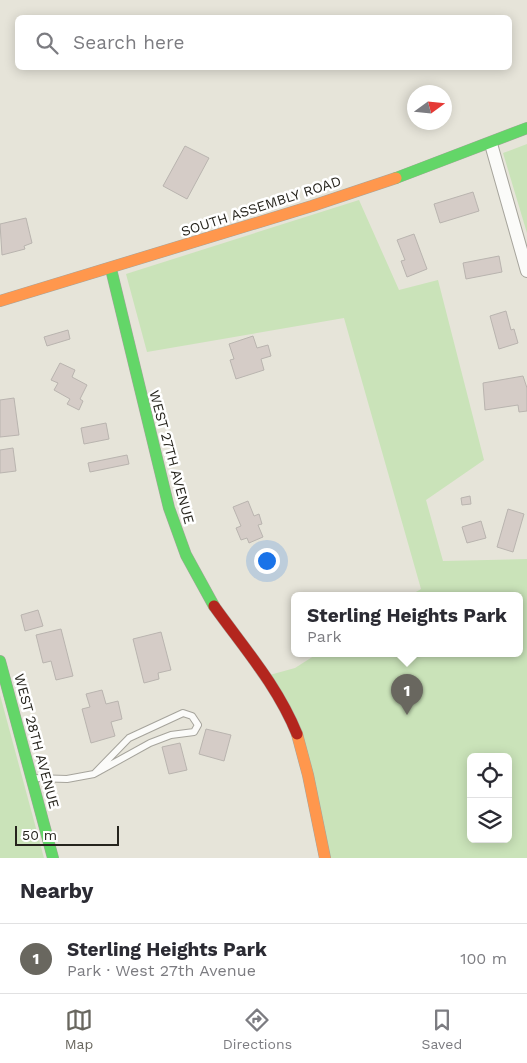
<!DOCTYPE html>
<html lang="en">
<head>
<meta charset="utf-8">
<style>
  :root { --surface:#fff; --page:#f7f7f7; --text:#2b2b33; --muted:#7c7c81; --line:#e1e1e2; --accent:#69675f }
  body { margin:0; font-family:"Work Sans",sans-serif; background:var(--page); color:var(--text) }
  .controls { position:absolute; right:15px; bottom:15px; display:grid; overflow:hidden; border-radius:8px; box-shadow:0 2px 12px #0003 }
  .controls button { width:45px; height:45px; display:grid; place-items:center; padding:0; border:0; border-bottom:1px solid var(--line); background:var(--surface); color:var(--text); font:25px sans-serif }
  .compass { position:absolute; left:407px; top:85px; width:45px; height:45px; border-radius:50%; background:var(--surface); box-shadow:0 2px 12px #0003; rotate:75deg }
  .scale { position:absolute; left:15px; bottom:12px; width:104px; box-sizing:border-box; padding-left:5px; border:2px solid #26241d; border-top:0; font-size:14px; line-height:18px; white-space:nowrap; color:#26241d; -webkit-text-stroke:4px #fff; paint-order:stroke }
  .you { position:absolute; left:266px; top:560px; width:18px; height:18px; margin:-12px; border:4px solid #fff; border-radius:50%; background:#1a73e8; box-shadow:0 0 0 8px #1a73e833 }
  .badge { display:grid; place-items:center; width:32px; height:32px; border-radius:50%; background:var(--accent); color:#fff; font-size:16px; font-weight:700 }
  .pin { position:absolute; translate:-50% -41px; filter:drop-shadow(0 1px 2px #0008) }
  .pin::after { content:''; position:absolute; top:26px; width:18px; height:15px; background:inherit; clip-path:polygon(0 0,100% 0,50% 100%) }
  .popup { position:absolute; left:291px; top:592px; width:232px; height:65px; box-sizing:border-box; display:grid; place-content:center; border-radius:8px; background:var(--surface); filter:drop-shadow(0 1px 4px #0005); font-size:16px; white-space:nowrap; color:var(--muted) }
  .popup b { font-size:19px; color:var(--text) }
  .popup::after { content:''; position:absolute; left:50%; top:100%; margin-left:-10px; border:10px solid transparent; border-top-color:var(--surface) }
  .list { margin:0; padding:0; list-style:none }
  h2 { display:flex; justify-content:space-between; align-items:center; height:65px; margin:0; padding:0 20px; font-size:21px }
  h2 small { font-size:16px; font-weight:400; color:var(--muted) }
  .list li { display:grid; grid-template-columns:32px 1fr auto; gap:15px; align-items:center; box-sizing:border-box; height:70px; padding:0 20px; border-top:1px solid var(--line) }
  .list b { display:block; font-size:19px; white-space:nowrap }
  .list p { margin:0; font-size:16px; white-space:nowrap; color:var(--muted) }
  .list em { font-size:16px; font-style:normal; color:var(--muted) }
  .icon { flex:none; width:28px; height:28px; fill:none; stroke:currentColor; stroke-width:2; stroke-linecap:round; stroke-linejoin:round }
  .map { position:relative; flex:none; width:527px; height:858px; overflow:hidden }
  .search { position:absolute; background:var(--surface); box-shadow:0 2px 12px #0003; left:15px; right:15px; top:15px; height:55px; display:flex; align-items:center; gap:12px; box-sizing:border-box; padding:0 18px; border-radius:8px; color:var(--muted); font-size:19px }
  .sheet { height:135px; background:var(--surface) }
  nav { display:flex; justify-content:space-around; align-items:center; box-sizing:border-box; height:70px; border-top:1px solid var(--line); background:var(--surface); font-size:14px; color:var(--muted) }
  nav a { display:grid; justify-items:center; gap:2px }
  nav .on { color:var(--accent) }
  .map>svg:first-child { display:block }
</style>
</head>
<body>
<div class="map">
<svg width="527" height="858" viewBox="0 0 527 858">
  <rect width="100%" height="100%" fill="#e6e4d9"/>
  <path fill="#cae3b9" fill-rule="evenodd" d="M527,144V233L503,153Z
    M359,200L399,290L438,280L484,460L426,500L443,561L527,559V858H325L307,765L266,676L295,668L317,654H520V596H409L421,589L344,318L147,352L126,274ZM471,757H508V839H471Z
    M0,695L44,858H0Z"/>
  <path fill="#d5ccc7" stroke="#b9b4af" d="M185,146L209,158L187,199L163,186Z
    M473,192L479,211L440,223L434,204Z
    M26,218L32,243L24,246L25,249L2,255L0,224Z
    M414,234L427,269L407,277L401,261L405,260L397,240Z
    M499,256L502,272L466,279L463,263Z
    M506,311L511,330L514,329L518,343L499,349L490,316Z
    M68,330L70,339L47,346L44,337Z
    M253,336L257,348L268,345L271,356L261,359L264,370L236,379L230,360L234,359L229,344Z
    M60,363L75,370L72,377L87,385L80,399L83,401L79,410L67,404L70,399L54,390L58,383L51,380Z
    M523,376L527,388V411L519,412L518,405L485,410L483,383Z
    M14,398L19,435L0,437V400Z
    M106,423L109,439L84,444L81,428Z
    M13,448L16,471L0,473V450Z
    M127,455L129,464L90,472L88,463Z
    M470,496L471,504L462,505L461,498Z
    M248,501L254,516L259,514L262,524L258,525L263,537L249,543L247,538L241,540L236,528L241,526L233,507Z
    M508,509L524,514L513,552L497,547Z
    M481,521L486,538L467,543L462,527Z
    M38,610L43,626L25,631L21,615Z
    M61,629L73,676L56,680L51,661L43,663L36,635Z
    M161,632L171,670L158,673L159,679L144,683L133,639Z
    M102,690L106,704L118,701L122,719L111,722L115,736L91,743L82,709L90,707L86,694Z
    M206,729L231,735L224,761L199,754Z
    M180,743L187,770L169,774L162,747Z"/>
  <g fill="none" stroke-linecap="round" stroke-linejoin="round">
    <g stroke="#a6a49c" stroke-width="8">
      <path id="lane" d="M33,778L67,779L94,774L150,743L171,735L194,732L198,725L192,716L183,713L129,738L94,774"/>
    </g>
    <g stroke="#a6a49c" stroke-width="14">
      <path id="street" d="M491,144L527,271"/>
    </g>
    <g stroke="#a6a49c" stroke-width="12">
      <path id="fast" d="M396,178L527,128
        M111,269L169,508L186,555L214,606
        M0,661L53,858"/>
    </g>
    <g stroke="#a6a49c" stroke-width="12">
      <path id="slow" d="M0,301L312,206L396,178
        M297,734L308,775L325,858"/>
    </g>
    <g stroke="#a6a49c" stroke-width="12">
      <path id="jam" d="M214,606C244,648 277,685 297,734"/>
    </g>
    <use href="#lane" stroke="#fbfbf9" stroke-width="6"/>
    <use href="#street" stroke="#fbfbf9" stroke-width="12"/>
    <use href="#fast" stroke="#63d668" stroke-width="11"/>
    <use href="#slow" stroke="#ff974d" stroke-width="11"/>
    <use href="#jam" stroke="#b3261e" stroke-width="11"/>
  </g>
  <g text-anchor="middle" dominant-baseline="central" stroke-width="5" stroke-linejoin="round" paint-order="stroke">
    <g font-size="14" fill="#26241d" stroke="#fff">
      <text transform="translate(261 206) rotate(-18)">SOUTH ASSEMBLY ROAD</text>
      <text transform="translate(172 457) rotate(75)">WEST 27TH AVENUE</text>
      <text transform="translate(37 741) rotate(75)">WEST 28TH AVENUE</text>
    </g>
  </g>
</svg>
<div class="controls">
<button><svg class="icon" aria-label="locate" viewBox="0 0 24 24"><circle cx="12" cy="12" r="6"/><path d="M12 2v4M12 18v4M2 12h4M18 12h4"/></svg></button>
<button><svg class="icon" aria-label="layers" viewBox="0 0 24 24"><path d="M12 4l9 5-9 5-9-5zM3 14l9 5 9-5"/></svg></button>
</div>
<svg class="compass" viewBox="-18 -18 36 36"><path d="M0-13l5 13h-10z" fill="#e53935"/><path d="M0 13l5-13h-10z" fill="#7c7c81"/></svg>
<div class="scale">50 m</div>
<div class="you"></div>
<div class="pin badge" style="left:407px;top:715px">1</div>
<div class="popup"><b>Sterling Heights Park</b>Park</div>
<div class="search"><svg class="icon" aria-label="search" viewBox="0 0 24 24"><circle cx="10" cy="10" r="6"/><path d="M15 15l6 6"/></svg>Search here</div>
</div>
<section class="sheet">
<h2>Nearby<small></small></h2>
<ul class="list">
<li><span class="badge">1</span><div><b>Sterling Heights Park</b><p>Park · West 27th Avenue</p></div><em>100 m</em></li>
</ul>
</section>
<nav>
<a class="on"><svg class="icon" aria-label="map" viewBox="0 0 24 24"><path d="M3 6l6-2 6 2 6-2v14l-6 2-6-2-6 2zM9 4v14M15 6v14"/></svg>Map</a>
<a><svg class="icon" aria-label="directions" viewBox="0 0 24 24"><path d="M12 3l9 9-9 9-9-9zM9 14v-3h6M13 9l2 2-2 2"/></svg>Directions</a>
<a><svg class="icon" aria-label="saved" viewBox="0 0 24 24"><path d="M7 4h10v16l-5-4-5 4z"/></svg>Saved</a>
</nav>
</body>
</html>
